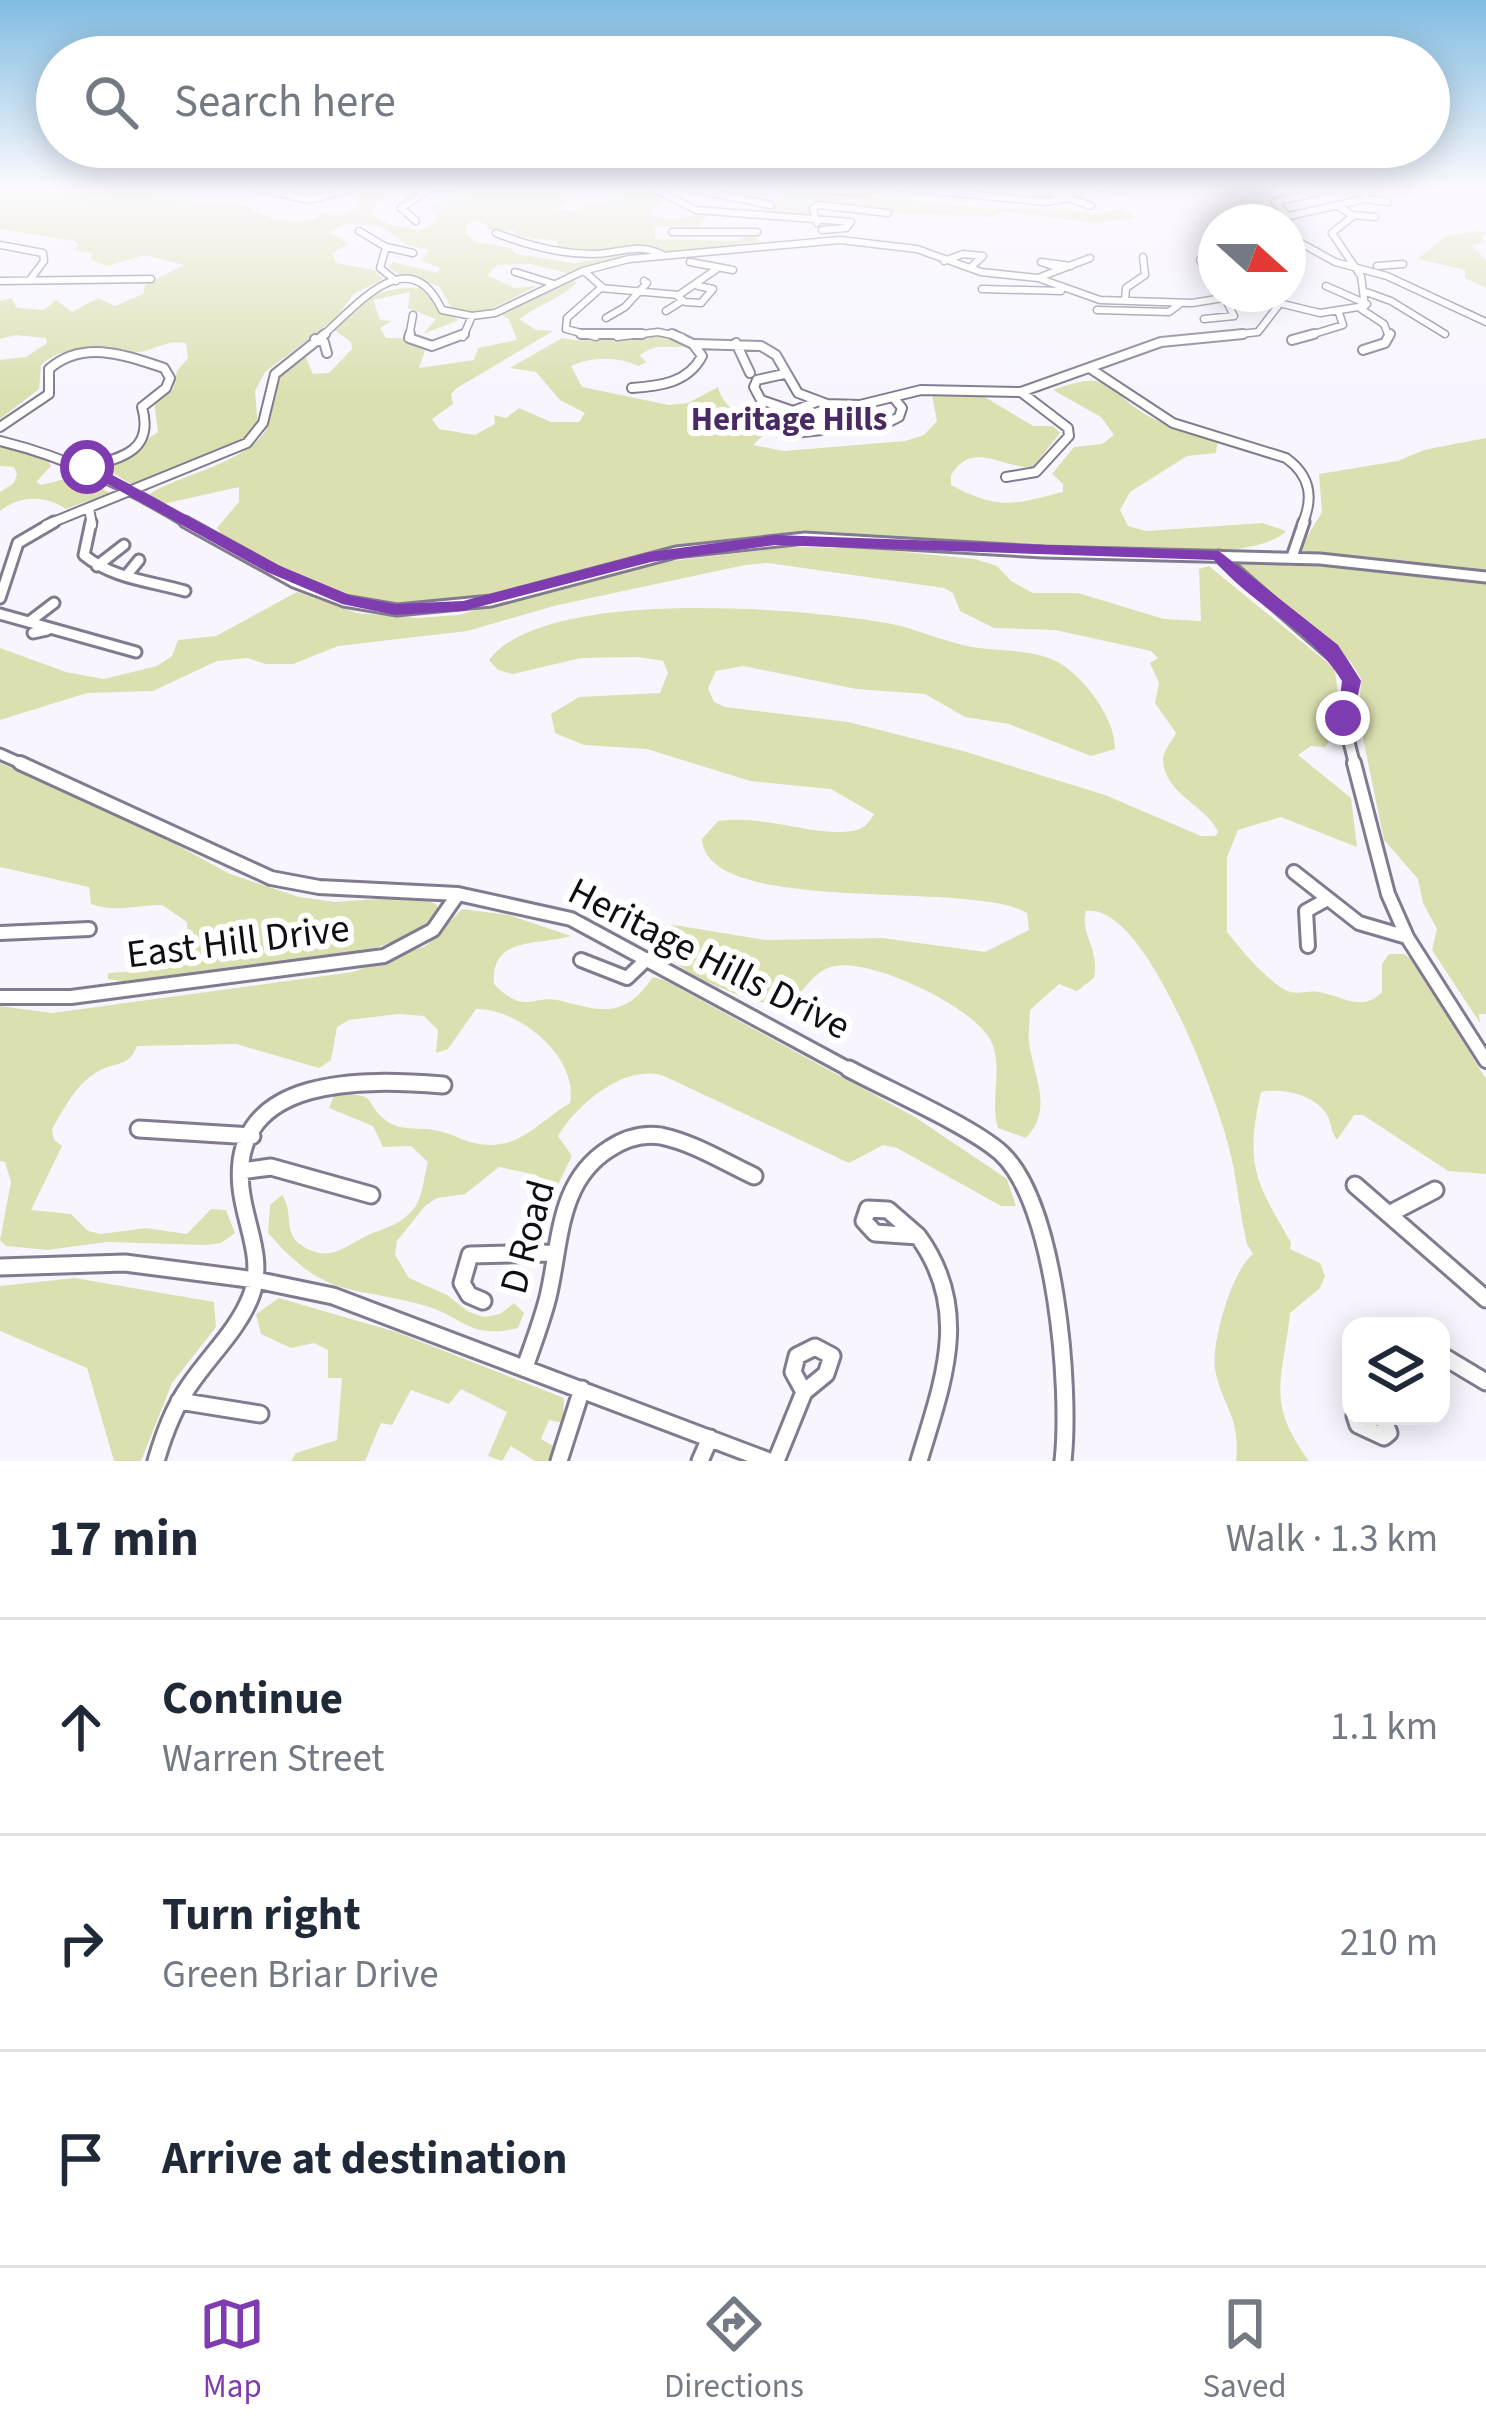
<!DOCTYPE html>
<html lang="en">
<head>
<meta charset="utf-8">
<style>
  :root { --surface:#fff; --page:#f2f2f3; --text:#1f2937; --muted:#747a83; --line:#e0e1e3; --accent:#7e3cb0 }
  body { margin:0; font-family:"Source Sans 3",sans-serif; background:var(--page); color:var(--text) }
  .controls { position:absolute; right:36px; bottom:36px; display:grid; overflow:hidden; border-radius:24px; box-shadow:0 6px 30px #0003 }
  .controls button { width:108px; height:108px; display:grid; place-items:center; padding:0; border:0; border-bottom:3px solid var(--line); background:var(--surface); color:var(--text); font:60px sans-serif }
  .compass { position:absolute; left:1198px; top:204px; width:108px; height:108px; border-radius:50%; background:var(--surface); box-shadow:0 6px 30px #0003; rotate:111deg }
  .stop { position:absolute; width:36px; height:36px; margin:-27px; border:9px solid #7e3cb0; border-radius:50%; background:#fff }
  .stop.end { background:#7e3cb0; border-color:#fff; box-shadow:0 3px 12px #0008 }
  .list { margin:0; padding:0; list-style:none }
  h2 { display:flex; justify-content:space-between; align-items:center; height:156px; margin:0; padding:0 48px; font-size:51px }
  h2 small { font-size:39px; font-weight:400; color:var(--muted) }
  .list li { display:grid; grid-template-columns:78px 1fr auto; gap:36px; align-items:center; box-sizing:border-box; height:216px; padding:0 48px; border-top:3px solid var(--line) }
  .list b { display:block; font-size:45px; white-space:nowrap }
  .list p { margin:0; font-size:39px; white-space:nowrap; color:var(--muted) }
  .list em { font-size:39px; font-style:normal; color:var(--muted) }
  .icon { flex:none; width:66px; height:66px; fill:none; stroke:currentColor; stroke-width:2; stroke-linecap:round; stroke-linejoin:round }
  .map { position:relative; flex:none; width:1486px; height:1461px; overflow:hidden }
  .search { position:absolute; background:var(--surface); box-shadow:0 6px 30px #0003; left:36px; right:36px; top:36px; height:132px; display:flex; align-items:center; gap:30px; box-sizing:border-box; padding:0 42px; border-radius:66px; color:var(--muted); font-size:45px }
  .sheet { height:804px; background:var(--surface) }
  nav { display:flex; justify-content:space-around; align-items:center; box-sizing:border-box; height:168px; border-top:3px solid var(--line); background:var(--surface); font-size:33px; color:var(--muted) }
  nav a { display:grid; justify-items:center; gap:6px }
  nav .on { color:var(--accent) }
  .map>svg:first-child { display:block }
</style>
</head>
<body>
<div class="map">
<svg width="1486" height="1461" viewBox="0 0 1486 1461">
  <rect width="100%" height="100%" fill="#f8f5fe"/>
  <path fill="#dce0b1" d="M0,187H69L80,193L133,187L168,201L247,205C262,221 296,224 318,218L320,212C335,217 345,218 359,205L358,193L407,187L377,204L370,215L391,225L421,230L438,219L429,206L475,192L564,187V194L572,198L558,209L574,211L583,205L620,200L621,194L612,187L646,188L662,203L649,214C671,225 688,213 709,215L696,227L655,226V239L735,241L754,234L758,242L671,252L636,245L585,252L559,248L556,241L518,236L513,230L488,229L486,224L473,220L466,226L467,235L476,242L510,248L516,254L574,263L647,251L567,273L530,264L497,265L487,275L514,288L537,286L481,314L452,309L439,286L400,275L388,267L393,262L438,273L440,268L421,260L429,250L408,245L380,226L345,224L329,232L349,244L332,253L336,263L374,270L383,279L354,294L335,319L265,372L255,391L258,428C236,452 164,482 132,485L110,471V464L158,432L154,402L173,390L177,371L188,358L186,343C167,339 155,350 138,352C102,356 74,337 41,365L39,389L0,419V360L26,357L47,343L46,338L15,335L0,339V301L11,298L17,308L44,310L56,300L72,312L98,298L115,306L143,294L145,285L184,265L144,255L107,266L91,260L92,253L73,250L79,245L74,241L0,229Z
    M785,190L994,209H1070L1092,215L1122,209L1136,218L1094,223L1003,211L994,217L901,213L819,202L809,208L812,218L768,216Z
    M1478,231L1486,233L1481,236L1484,242L1472,246L1486,260V288L1465,278V270L1418,259L1446,236Z
    M575,280L576,284C557,300 537,306 519,319L536,330L553,331L457,388L451,394L453,404L432,419L439,429L475,435L495,424L494,415L506,418L519,408L551,422H579L585,413L560,400L536,372L510,368L562,338C600,347 659,325 686,346C667,350 660,341 640,355L646,362L639,366C617,357 593,356 571,366L582,387L669,405L688,403L718,387C726,414 746,415 770,429L753,445L784,451L905,441L924,435L937,421L932,395L983,396L1033,426H1053L1060,433L1033,467C1002,469 973,439 951,475V485C999,510 1012,505 1063,492V484L1052,474L1074,447L1102,444L1114,435L1101,417L1053,390C1117,366 1104,394 1154,419C1173,429 1197,433 1218,440L1216,453L1187,456L1130,492L1120,510L1128,526L1146,531L1263,523L1286,531C1244,578 917,538 844,534C760,529 671,547 591,568C531,584 465,610 403,605C339,600 281,566 224,538L217,528L239,502V487L163,504L149,494C183,474 230,467 259,439C284,415 258,371 306,357L313,374L329,373L352,349L351,342L333,329C362,300 379,286 422,288L441,311L459,320L423,334L436,319L408,308L410,292L373,300L380,320L392,321L380,328L386,338H401L425,351L419,368L474,360L478,348L517,340L509,319L500,314Z
    M1486,438V572L1303,551L1302,545L1322,512L1319,474L1398,461L1424,450Z
    M0,447L47,458L51,466L36,482L41,485L77,476L110,493L66,509C48,496 21,494 0,511V492L14,483L17,474L14,467L0,466Z
    M788,547L864,548L975,559L997,566L1011,581L1033,593H1078L1164,619L1201,621L1199,569L1209,566L1334,668C1340,691 1340,728 1325,747L1311,746L1298,755L1351,798L1357,847L1281,817L1238,830L1227,857V932C1244,953 1260,973 1282,988C1295,997 1305,990 1319,992C1343,996 1362,1013 1382,992V964L1389,954H1404L1412,960L1486,1079V1174L1448,1171L1363,1115H1354L1337,1140C1330,1131 1332,1122 1326,1113C1313,1094 1281,1088 1261,1092C1245,1163 1254,1180 1291,1242L1290,1249L1320,1263L1325,1276L1320,1288L1290,1313C1283,1381 1265,1401 1309,1461H1236C1241,1416 1222,1407 1215,1369C1211,1343 1232,1270 1253,1254L1247,1244C1239,1211 1237,1176 1228,1144C1215,1094 1145,902 1086,911C1079,933 1100,948 1094,978L1077,991L1059,984L1030,1010C1030,1020 1028,1031 1029,1041C1032,1074 1055,1108 1026,1138L998,1128C990,1101 1002,1072 993,1046C983,1010 872,958 835,966C807,971 803,1003 778,1007C737,996 673,975 651,936L658,925H674L766,940L882,938L985,952L1029,930L1027,913C973,879 706,918 702,839L718,821C763,814 813,837 852,831C863,830 869,823 874,814L831,789L750,781L647,749L584,745L555,733L551,714L579,697L660,693L668,673L663,661L638,657L581,658L513,674L498,670L489,660C544,586 802,608 887,623C914,628 940,640 967,646C996,652 1029,648 1056,661C1083,675 1116,719 1115,749L1091,756L1009,724L965,717L925,694L856,689L743,666L716,671L708,688L714,702L725,707L848,722L963,751L1105,795L1201,836H1215L1218,832C1207,806 1164,794 1163,760C1163,750 1172,742 1176,733L1155,703L1159,683L1150,663L1158,658L1151,651L1055,630L994,628L960,611L953,593L944,588L768,563L745,565L558,605L467,631L338,646L293,664H266L247,658L217,661L153,691L87,693L0,720V648L66,672L104,679L157,666L172,656L178,640L216,636L297,592L357,613L417,618L458,615L655,563Z
    M1237,562L1344,564L1486,583V1014H1479L1480,1023L1432,950L1437,929L1423,903L1418,879L1384,840L1359,719L1361,679L1351,662L1242,575Z
    M0,763L104,805L230,874L299,897L335,902L421,896L437,905L438,911C406,965 205,975 140,984L108,979V973C141,972 190,967 187,922L162,905C136,905 116,913 91,904L89,887L0,867Z
    M462,909L509,915L571,936C540,946 490,935 494,984C526,1017 532,993 562,1001C603,1012 625,1018 653,977L664,980L915,1117L1007,1179L1016,1206H1001L897,1148L883,1145L849,1163L664,1076C625,1063 577,1104 558,1136L572,1156L554,1193L537,1175L499,1167L465,1194L437,1198L425,1206L397,1241L395,1255L409,1278L447,1295L469,1312L484,1317L500,1314L514,1303L524,1313L518,1328C466,1340 464,1315 419,1304C345,1285 325,1298 268,1233L270,1205L282,1195C294,1211 283,1234 301,1245C330,1264 343,1247 368,1235C388,1227 401,1225 415,1207C423,1195 424,1176 428,1162L411,1146L383,1147L373,1126L329,1108L334,1096C383,1092 359,1101 388,1122C401,1131 419,1127 434,1130C447,1132 458,1138 470,1142C516,1154 533,1126 570,1103C579,1057 518,1008 476,1009L448,1049L436,1053L438,1030L424,1016L399,1014L349,1020L337,1027L331,1060L319,1068L236,1044L137,1046C128,1069 114,1061 97,1072C76,1084 64,1109 52,1129L54,1140L62,1146L31,1210L71,1214L88,1231L101,1234L146,1228L187,1234L211,1209L226,1210L235,1233L221,1243L207,1245L107,1242L47,1250L6,1246L0,1240L11,1182L5,1162L0,1161V1006L52,1013L353,972L426,946Z
    M75,1278L214,1302L216,1327L172,1383L141,1461H114L87,1368L0,1331V1286Z
    M279,1298L396,1332L564,1398L563,1423L549,1420L541,1439L555,1447L548,1461H535L511,1446L502,1461L488,1456L507,1412L461,1389L449,1404L411,1390L392,1425L381,1423L365,1461H291L296,1453L337,1440L342,1378H328V1350L314,1343L291,1348L261,1334L256,1314Z"/>
  <g fill="none" stroke-linecap="round" stroke-linejoin="round">
    <g stroke="#827b8f" stroke-width="9">
      <path id="minor-far4" d="M251,187L310,200L359,187
        M651,187L696,210L851,222L846,228L822,230
        M683,187L771,205
        M896,187L1046,202L1068,198L1074,187
        M1098,187L1123,190
        M431,188L456,187
        M783,188L859,192L881,187
        M1042,192L1070,194
        M1068,198L1091,206
        M1365,199L1388,202
        M1286,214L1275,202L1331,189L1319,191
        M1352,215L1375,217
        M416,221L401,208L432,187
        M1263,222L1365,199V187
        M817,223L813,209L818,205L888,213
        M359,231L386,247L380,268L396,281
        M672,232H757
        M496,233C526,245 560,254 593,254C619,254 637,242 661,254
        M1292,238L1335,262L1387,276L1486,322
        M0,245L43,253L44,261L29,281
        M386,247L413,253
        M1200,260L1216,288
        M944,261L963,254L983,256L970,268
        M690,262L733,270
        M1377,266L1403,264
        M1061,269L1041,262L1071,266
        M584,271L602,287L567,318L566,329L596,337
        M515,272L554,284
        M1038,278L1090,258
        M0,281L151,279
        M1326,286L1367,304
        M600,288L679,295L718,268
        M982,289L1061,291
        M1366,292L1391,301L1445,334
        M676,295L685,302L701,303L713,289L698,286
        M1246,295L1320,313L1365,306L1361,276L1332,233L1353,216L1337,205
        M1125,301L1126,288L1145,275L1143,257
        M1361,309L1384,324L1389,337
        M1097,310L1169,312L1181,303
        M666,311L682,301
        M606,318L625,307L647,283L644,281
        M1204,319L1234,316L1224,296
        M321,337C355,308 409,238 442,310L472,316L495,313L583,271L629,259L840,240L917,249L981,272L1038,278L1100,300L1192,303L1248,294
        M409,337L413,315
        M463,337L472,316
        M617,337L658,332L682,337
        M1214,337L1258,332L1278,306
        M1304,337L1343,325L1339,313"/>
    </g>
    <g stroke="#827b8f" stroke-width="12">
      <path id="minor-far3" d="M410,334L409,338L432,346L464,334
        M581,334H642
        M315,339L324,342L327,353
        M1292,340L1314,334
        M736,343L750,373
        M695,344L761,346L776,355L798,393L827,404L860,405L921,390L1021,392L1161,342L1243,334
        M1363,350L1385,343L1390,334
        M1091,369L1173,423L1286,458C1311,476 1314,498 1302,525
        M784,374L757,380L754,387L761,400L793,411L819,401
        M632,388C660,386 688,383 702,356L693,344L672,334
        M0,427L49,394V369C83,339 125,355 164,368L170,378L166,388L142,407C154,449 124,458 89,466
        M794,433L887,423L899,417L902,408L893,397
        M0,441C70,458 129,488 190,525
        M1006,477L1036,472L1069,436L1068,428L1021,392
        M89,508L92,525
        M46,525L247,443L263,423L275,374L325,334"/>
    </g>
    <g stroke="#827b8f" stroke-width="15">
      <path id="minor-far2" d="M91,522L84,555C113,579 150,581 185,591
        M185,522L294,582L344,601L397,610L491,601L676,552L805,538L1043,552L1320,559L1486,577
        M1219,556L1340,662L1352,681L1343,718L1355,766
        M1292,557L1304,522
        M97,566L124,545
        M126,576L139,560
        M0,598L18,543L54,522
        M0,614L136,652
        M29,622L54,603
        M33,633L47,630
        M0,754L27,766"/>
    </g>
    <g stroke="#827b8f" stroke-width="18">
      <path id="minor-far1" d="M20,763L271,878L319,887L458,894L571,919L854,1072
        M1354,763L1388,894L1407,937L1486,1061
        M1294,872L1359,923L1407,937
        M0,933L89,929
        M1308,946L1306,911L1324,901
        M581,960L627,978L647,959
        M0,997H71L384,956L433,930L458,894"/>
    </g>
    <g stroke="#827b8f" stroke-width="21">
      <path id="minor" d="M849,1069C888,1090 971,1126 1001,1153C1056,1203 1071,1389 1063,1461
        M139,1129L252,1136
        M241,1171L271,1167L371,1195
        M1355,1185L1486,1299
        M868,1209L888,1210L918,1236L875,1233L864,1221Z
        M1389,1214L1435,1190
        M918,1236C972,1310 943,1381 919,1461
        M0,1267L125,1263L256,1280L333,1296L769,1461
        M483,1301L469,1295L462,1283L470,1255L553,1253
        M815,1347L832,1356L826,1374L804,1392L793,1372L797,1356Z
        M1441,1355L1486,1382
        M525,1367C533,1344 542,1321 548,1297C561,1243 557,1182 609,1149C624,1139 642,1133 661,1136C694,1143 724,1162 754,1176
        M179,1401L260,1414
        M1355,1416L1358,1425L1384,1437L1389,1433L1382,1416
        M156,1461C164,1434 173,1409 189,1386C209,1356 238,1330 251,1296C265,1258 245,1226 241,1188C229,1073 367,1079 443,1085
        M559,1461L582,1389
        M700,1461L710,1438
        M776,1461L804,1392"/>
    </g>
    <use href="#minor-far4" stroke="#fff" stroke-width="6"/>
    <use href="#minor-far3" stroke="#fff" stroke-width="8"/>
    <use href="#minor-far2" stroke="#fff" stroke-width="9"/>
    <use href="#minor-far1" stroke="#fff" stroke-width="12"/>
    <use href="#minor" stroke="#fff" stroke-width="15"/>
  </g>
  <linearGradient id="sky" x2="0" y2="1"><stop stop-color="#81bce1"/><stop offset="0.48" stop-color="#fcfaff"/><stop offset="1" stop-color="#fcfaff" stop-opacity="0"/></linearGradient>
  <rect width="1486" height="392" fill="url(#sky)"/>
  <path fill="#7e3cb0" d="M82,464H92L278,565L352,596L395,604L463,601L650,552L775,535L1219,551L1338,645L1361,681L1353,718L1350,723H1337L1342,681C1311,630 1253,606 1214,560L775,545L651,562L463,611L395,615L342,604L267,572L82,470Z"/>
  <g text-anchor="middle" dominant-baseline="central" stroke-width="12" stroke-linejoin="round" paint-order="stroke">
    <g font-size="33" font-weight="bold" fill="#4a2a63" stroke="#fff">
      <text x="789" y="419">Heritage Hills</text>
    </g>
    <g font-size="39" fill="#100e15" stroke="#fff">
      <text transform="translate(238 942) rotate(-7)">East Hill Drive</text>
      <text transform="translate(709 959) rotate(27)">Heritage Hills Drive</text>
      <text transform="translate(528 1237) rotate(-75)">D Road</text>
    </g>
  </g>
</svg>
<div class="controls">
<button><svg class="icon" aria-label="layers" viewBox="0 0 24 24"><path d="M12 4l9 5-9 5-9-5zM3 14l9 5 9-5"/></svg></button>
</div>
<svg class="compass" viewBox="-18 -18 36 36"><path d="M0-13l5 13h-10z" fill="#e53935"/><path d="M0 13l5-13h-10z" fill="#747a83"/></svg>
<div class="stop" style="left:87px;top:467px"></div>
<div class="stop end" style="left:1343px;top:718px"></div>
<div class="search"><svg class="icon" aria-label="search" viewBox="0 0 24 24"><circle cx="10" cy="10" r="6"/><path d="M15 15l6 6"/></svg>Search here</div>
</div>
<section class="sheet">
<h2>17 min<small>Walk · 1.3 km</small></h2>
<ul class="list">
<li><svg class="icon" aria-label="ahead" viewBox="0 0 24 24"><path d="M12 20V5M6 11l6-6 6 6"/></svg><div><b>Continue</b><p>Warren Street</p></div><em>1.1 km</em></li>
<li><svg class="icon" aria-label="right" viewBox="0 0 24 24"><path d="M7 20v-9h11M14 6l5 5-5 5"/></svg><div><b>Turn right</b><p>Green Briar Drive</p></div><em>210 m</em></li>
<li><svg class="icon" aria-label="arrive" viewBox="0 0 24 24"><path d="M6 21V4h12l-3 4 3 4H6"/></svg><div><b>Arrive at destination</b></div></li>
</ul>
</section>
<nav>
<a class="on"><svg class="icon" aria-label="map" viewBox="0 0 24 24"><path d="M3 6l6-2 6 2 6-2v14l-6 2-6-2-6 2zM9 4v14M15 6v14"/></svg>Map</a>
<a><svg class="icon" aria-label="directions" viewBox="0 0 24 24"><path d="M12 3l9 9-9 9-9-9zM9 14v-3h6M13 9l2 2-2 2"/></svg>Directions</a>
<a><svg class="icon" aria-label="saved" viewBox="0 0 24 24"><path d="M7 4h10v16l-5-4-5 4z"/></svg>Saved</a>
</nav>
</body>
</html>
